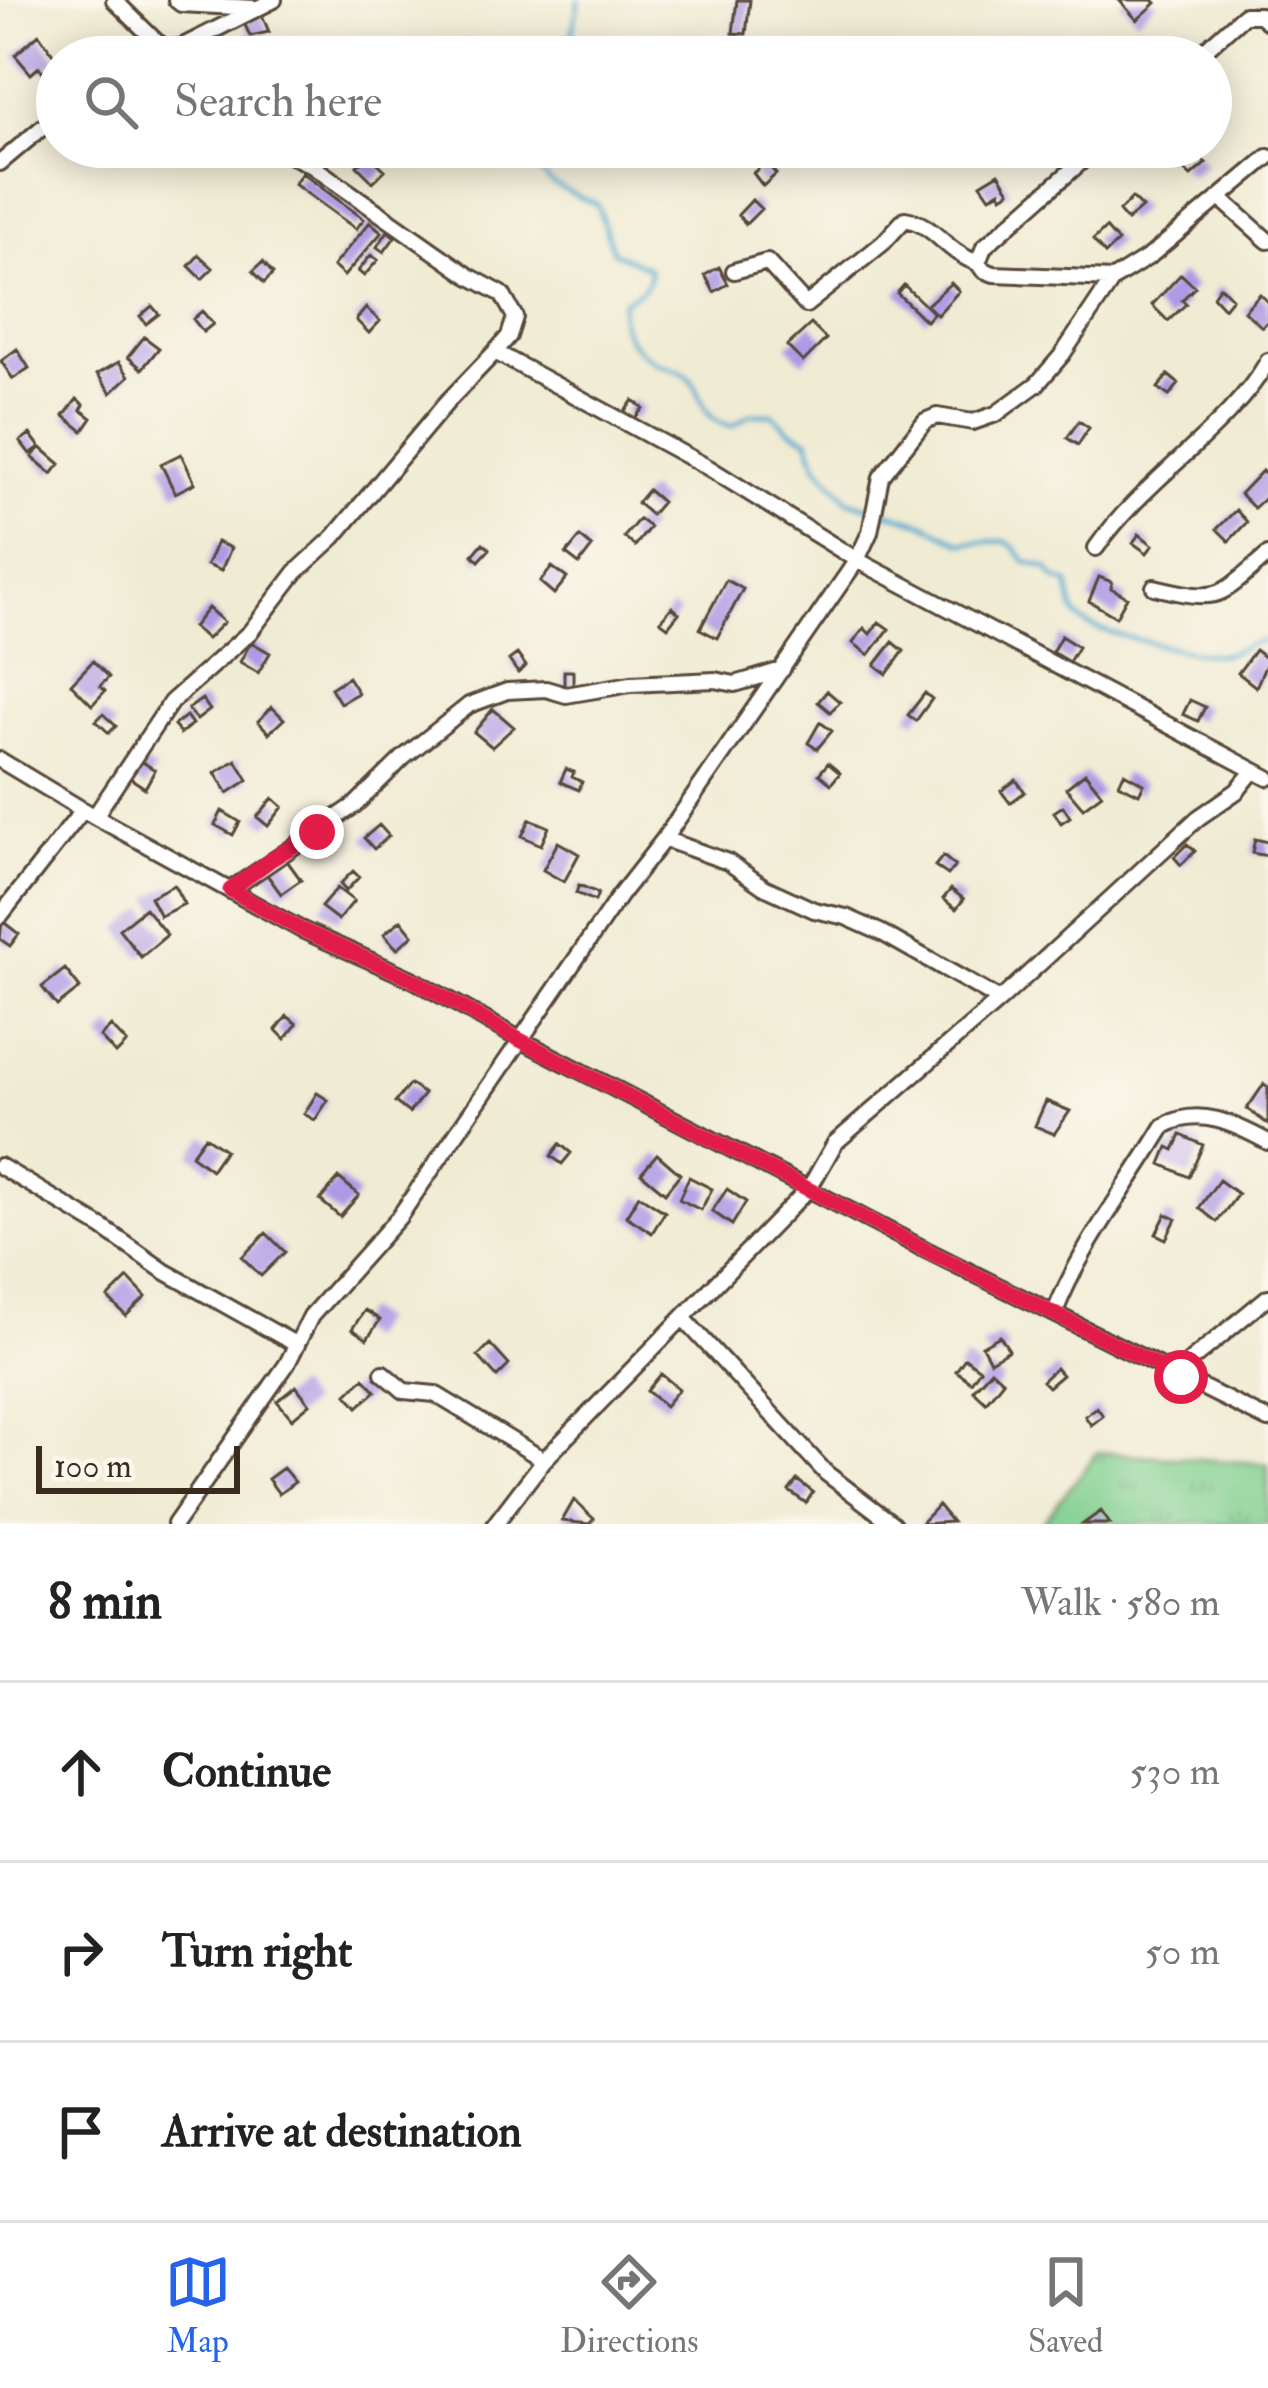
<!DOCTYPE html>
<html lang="en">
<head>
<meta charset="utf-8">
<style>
  :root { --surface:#fff; --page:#f2f2f2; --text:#222; --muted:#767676; --line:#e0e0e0; --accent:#2563eb }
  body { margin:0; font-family:"IM FELL Double Pica",serif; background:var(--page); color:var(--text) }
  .scale { position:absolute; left:36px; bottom:30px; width:204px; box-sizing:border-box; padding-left:12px; border:6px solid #3b2a1e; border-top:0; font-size:33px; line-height:42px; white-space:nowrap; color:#3b2a1e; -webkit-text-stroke:9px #fbf7ec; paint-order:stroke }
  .stop { position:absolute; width:36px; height:36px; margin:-27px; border:9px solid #e11d48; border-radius:50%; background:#fff }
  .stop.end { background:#e11d48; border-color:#fff; box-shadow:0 3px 12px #0008 }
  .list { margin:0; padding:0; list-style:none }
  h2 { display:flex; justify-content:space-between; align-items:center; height:156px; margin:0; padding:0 48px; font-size:51px }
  h2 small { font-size:39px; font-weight:400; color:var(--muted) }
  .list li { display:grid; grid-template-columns:78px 1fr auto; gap:36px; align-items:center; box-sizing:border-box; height:180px; padding:0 48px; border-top:3px solid var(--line) }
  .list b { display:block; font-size:45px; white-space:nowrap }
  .list em { font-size:39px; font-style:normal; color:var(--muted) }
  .icon { flex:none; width:66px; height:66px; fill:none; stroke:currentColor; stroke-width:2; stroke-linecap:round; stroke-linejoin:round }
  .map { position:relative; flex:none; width:1268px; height:1524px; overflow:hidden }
  .search { position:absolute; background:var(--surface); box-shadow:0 6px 30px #0003; left:36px; right:36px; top:36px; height:132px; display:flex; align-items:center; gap:30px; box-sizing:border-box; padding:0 42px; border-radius:66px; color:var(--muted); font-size:45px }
  .sheet { height:696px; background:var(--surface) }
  nav { display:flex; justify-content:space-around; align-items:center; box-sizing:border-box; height:168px; border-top:3px solid var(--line); background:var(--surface); font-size:33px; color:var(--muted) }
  nav a { display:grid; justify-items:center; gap:6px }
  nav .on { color:var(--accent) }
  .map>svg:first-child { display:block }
</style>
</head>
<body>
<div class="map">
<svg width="1268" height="1524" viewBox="0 0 1268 1524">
  <defs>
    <pattern id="grass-tufts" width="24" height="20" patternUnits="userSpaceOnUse" patternTransform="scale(3)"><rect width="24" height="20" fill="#7fcf8f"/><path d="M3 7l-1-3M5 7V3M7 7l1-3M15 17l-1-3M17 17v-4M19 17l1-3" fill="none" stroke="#69a874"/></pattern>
  </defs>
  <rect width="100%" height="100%" fill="#fbf7ec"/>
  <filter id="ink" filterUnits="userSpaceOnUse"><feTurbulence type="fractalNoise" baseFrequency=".00833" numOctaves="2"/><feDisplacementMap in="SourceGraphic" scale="24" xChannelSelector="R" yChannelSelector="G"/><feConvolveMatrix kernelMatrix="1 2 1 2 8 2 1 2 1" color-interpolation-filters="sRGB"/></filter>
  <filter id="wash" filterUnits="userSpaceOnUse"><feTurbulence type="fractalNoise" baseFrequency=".004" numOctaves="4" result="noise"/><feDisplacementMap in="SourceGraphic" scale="48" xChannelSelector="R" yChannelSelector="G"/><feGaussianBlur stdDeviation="2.7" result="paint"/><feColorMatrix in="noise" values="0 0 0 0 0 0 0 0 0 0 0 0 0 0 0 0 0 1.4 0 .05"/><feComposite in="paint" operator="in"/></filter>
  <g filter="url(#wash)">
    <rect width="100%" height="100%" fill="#f0ebd3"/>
    <path fill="url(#grass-tufts)" stroke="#5d7c56" stroke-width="3" d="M1098,1452L1268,1464V1524H1041Z"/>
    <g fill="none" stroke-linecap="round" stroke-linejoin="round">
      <path stroke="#55abd1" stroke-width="4.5" d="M578,57L570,44L579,0
        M531,147C532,182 569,192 597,204L613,252L649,268C652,287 639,292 623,301C615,330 634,349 657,363C665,367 677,368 684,373C707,389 695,421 733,426L751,414H772L790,430L808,439L817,465L849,501L923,523L962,543L1004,541L1013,545L1025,561L1047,568L1055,579L1068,583C1072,598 1069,614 1085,623C1102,633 1206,658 1224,654C1241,651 1249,641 1268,641"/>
    </g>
    <g id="blocks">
      <path fill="#ad99e5" d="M737,0H750L746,34L733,33Z
        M1119,0H1153L1156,3L1137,20Z
        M262,15L269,32L250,36L244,23Z
        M39,34L57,60L43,72L39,67L31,74L15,55Z
        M469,39L480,55L461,57L455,48Z
        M1094,43L1102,57H1072Z
        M237,45L245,57H221Z
        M1193,151L1206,163L1191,176L1180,166Z
        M368,154L385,170L373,182L357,166Z
        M766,162L776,174L763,186L753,173Z
        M302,173L364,219L356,229L294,184Z
        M999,173L1010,191L1002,196L1000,191L990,197L981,184Z
        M1132,198L1142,208L1127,221L1119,211Z
        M752,200L761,209L746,224L738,215Z
        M370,222L382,232L344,276L333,266Z
        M1106,228L1118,242L1105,254L1093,240Z
        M388,231L395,237L384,252L377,247Z
        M199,255L213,268L202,279L189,266Z
        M371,255L378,260L364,276L358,271Z
        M263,262L273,274L264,283L253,271Z
        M719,267L728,284L714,292L705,275Z
        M1181,274L1195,287L1182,300L1186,304L1168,321L1152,305Z
        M951,283L959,291L937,315L927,305Z
        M904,285L933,313L926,321L897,293Z
        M1220,286L1232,298L1224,308L1213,296Z
        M1260,294L1268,302V321L1262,327L1244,311Z
        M152,306L159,314L146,324L140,316Z
        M366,308L380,321L369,333L356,320Z
        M202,311L213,324L203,332L193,319Z
        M811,324L826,339L803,362L787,346Z
        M144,337L159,348L142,369L128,357Z
        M17,349L29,368L13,379L1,361Z
        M119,362L129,376L111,393L97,374Z
        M1168,375L1179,384L1169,396L1158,388Z
        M77,399L84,405L81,410L92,418L83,431L64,416Z
        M633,400L643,408L634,420L624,413Z
        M1079,421L1089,428L1078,445L1067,438Z
        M30,434L40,447L30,454L20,441Z
        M40,447L60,464L52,474L32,457Z
        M181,454L195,483L175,493L161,464Z
        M1262,471L1268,477V495L1254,508L1240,494Z
        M648,490L662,502L651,515L637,503Z
        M1236,510L1247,522L1229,541L1217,529Z
        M639,519L650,527L635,546L624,537Z
        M1139,534L1153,545L1147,553L1133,543Z
        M580,537L592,547L579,564L566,554Z
        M217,542L231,548L221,571L207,565Z
        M483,543L490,549L479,561L473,555Z
        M552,567L567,578L554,594L540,582Z
        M1099,577L1112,582L1111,588L1127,597L1116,617L1089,601Z
        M726,580L743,589L717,638L700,629Z
        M672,607L679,613L668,627L660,621Z
        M208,608L224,622L207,639L193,627Z
        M879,622L889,629L869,655L853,643L864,628L870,634Z
        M1061,636L1078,647L1069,662L1052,652Z
        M251,642L270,653L258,673L240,662Z
        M893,642L904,651L887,674L875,665Z
        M1255,650L1268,660L1256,687L1238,673Z
        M517,654L526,666L518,673L509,660Z
        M93,661L109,677L100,686L105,691L92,705L71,684Z
        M564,671H573V689H564Z
        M348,677L358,693L340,703L331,688Z
        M827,691L840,702L830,712L818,702Z
        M925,693L932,699L916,721L908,715Z
        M202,699L210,710L197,720L188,709Z
        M1190,700L1205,707L1198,721L1183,714Z
        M272,707L284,719L269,733L258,721Z
        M493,709L514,727L492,747L474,732Z
        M103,714L116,726L109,733L96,721Z
        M186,716L192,724L180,734L174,725Z
        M820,722L832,731L817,749L808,743Z
        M236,760L248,780L228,793L215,773Z
        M141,761L155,770L145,788L130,778Z
        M828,763L840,773L831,784L819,774Z
        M566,769L574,772L572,777L582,782L579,790L560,782Z
        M1085,773L1102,794L1083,808L1066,788Z
        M1124,773L1144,784L1139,794L1119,784Z
        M1016,780L1025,792L1010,803L1001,791Z
        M273,798L283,807L268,826L257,817Z
        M1063,806L1070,817L1061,823L1054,812Z
        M222,811L240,822L233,835L215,825Z
        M530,819L549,827L541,845L522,836Z
        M379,825L389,836L374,849L364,838Z
        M1255,839L1268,842V856L1252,853Z
        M558,842L579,854L564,882L543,870Z
        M1187,844L1195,851L1181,865L1174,857Z
        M282,854L301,880L281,894L262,868Z
        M943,856L955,866L948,875L935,866Z
        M353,871L359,877L346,891L340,884Z
        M174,885L184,904L160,916L150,897Z
        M579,885L598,893L595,901L576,893Z
        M337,888L354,901L338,920L321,907Z
        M951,889L964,899L956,909L943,899Z
        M145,908L167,935L141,957L119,929Z
        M401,920L413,935L397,949L384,934Z
        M2,921L19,934L10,946L0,939Z
        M65,969L80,988L57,1006L42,987Z
        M287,1016L297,1024L285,1039L276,1030Z
        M111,1026L127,1043L116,1054L100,1037Z
        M410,1084L424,1094L409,1113L395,1102Z
        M1264,1084L1268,1087V1124L1247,1109Z
        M317,1093L328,1100L315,1120L304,1114Z
        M1046,1101L1070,1111L1054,1134L1035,1126Z
        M1181,1135L1203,1145L1189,1177L1161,1164L1168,1147L1174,1150Z
        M205,1136L225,1150L211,1170L191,1155Z
        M560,1144L571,1153L562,1164L551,1156Z
        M657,1154L680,1174L665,1193L641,1173Z
        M689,1177L712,1189L701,1210L679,1199Z
        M339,1178L359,1195L340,1217L320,1200Z
        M1219,1180L1238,1194L1217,1222L1199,1208Z
        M727,1189L746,1202L732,1225L712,1211Z
        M639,1195L665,1212L652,1233L626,1216Z
        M1166,1214L1176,1219L1166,1239L1156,1234Z
        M266,1233L285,1252L261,1276L242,1257Z
        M128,1278L146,1297L126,1316L108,1298Z
        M365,1310L380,1320L367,1339L352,1329Z
        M1000,1336L1009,1350L990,1361L982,1346Z
        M490,1344L509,1365L497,1377L478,1356Z
        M965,1358L980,1369L971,1382L956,1371Z
        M1056,1368L1062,1375L1048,1387L1042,1381Z
        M991,1370L1003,1381L986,1402L973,1390Z
        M661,1374L679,1389L665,1406L647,1391Z
        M364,1378L376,1391L358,1407L347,1394Z
        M296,1386L310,1404L292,1419L277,1401Z
        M1097,1407L1103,1416L1091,1425L1085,1416Z
        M283,1468L295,1482L279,1494L268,1479Z
        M797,1480L813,1492L806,1503L789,1491Z
        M574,1500L594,1519L589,1524L562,1521Z
        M938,1505L952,1522L920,1524Z
        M1101,1511L1110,1524H1083Z"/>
    </g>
  </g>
  <g filter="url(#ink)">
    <use href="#blocks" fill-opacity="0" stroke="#564739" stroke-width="3"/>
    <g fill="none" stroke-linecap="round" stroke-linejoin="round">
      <g stroke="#564739" stroke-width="20">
        <path id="minor" d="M114,0L170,55
          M176,0L181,4L254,8
          M165,49L183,46L274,0
          M130,57L159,43
          M1197,57L1244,15H1260L1268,22
          M272,147L311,165L469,276L502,294L515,317L509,336L495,352L709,468L857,560L1268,778
          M1098,147L984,247L978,263L983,270L994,274L1113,279
          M0,163L57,115
          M1220,198L1268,241
          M734,271L767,262L806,305L883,243L905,219C935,224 945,252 978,263
          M1096,548C1144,479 1229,429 1268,361
          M1154,587C1222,603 1217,598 1268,555
          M0,760L83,810L300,929L414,980L521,1040L922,1248L1268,1420
          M95,816L171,702L250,632L296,572L334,537L448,401L495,352
          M664,839L728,862L764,887L814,910L846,917L882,933L1000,1000
          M230,890L355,805L404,757L469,705L507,691L546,689L566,695L631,684L715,680L735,684L782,670
          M0,916L83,810
          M0,1166L103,1228L164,1271L297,1345
          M1055,1312C1082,1244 1126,1189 1164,1126C1199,1106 1235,1124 1268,1142
          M685,1320L826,1473L893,1524
          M383,1373L404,1391L435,1394L544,1460
          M1181,1377L1190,1361L1268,1297
          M175,1524L287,1364L311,1316L399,1217L620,895L664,839L857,560L870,532L881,477L925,421L937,416L973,422L996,414L1037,384L1062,355L1113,279L1150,256L1268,157
          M495,1524L544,1460L810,1187L835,1143L1000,1000L1198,818L1237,791L1253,771"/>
      </g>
      <use href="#minor" stroke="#fff" stroke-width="14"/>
    </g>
  </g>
  <g fill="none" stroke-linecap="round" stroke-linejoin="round" filter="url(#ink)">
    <path stroke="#e11d48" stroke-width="15" d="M317,832L272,859L230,890L300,929L414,980L520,1040L922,1248L1181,1377"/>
  </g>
</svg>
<div class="scale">100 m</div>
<div class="stop" style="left:1181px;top:1377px"></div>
<div class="stop end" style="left:317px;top:832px"></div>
<div class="search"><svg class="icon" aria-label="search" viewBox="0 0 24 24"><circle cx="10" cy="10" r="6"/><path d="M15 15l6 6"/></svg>Search here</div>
</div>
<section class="sheet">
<h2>8 min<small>Walk · 580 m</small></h2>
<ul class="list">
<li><svg class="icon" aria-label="ahead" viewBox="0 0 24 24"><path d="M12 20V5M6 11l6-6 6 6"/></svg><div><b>Continue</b></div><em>530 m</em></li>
<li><svg class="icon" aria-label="right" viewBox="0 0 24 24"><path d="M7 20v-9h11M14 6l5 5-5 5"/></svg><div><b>Turn right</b></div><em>50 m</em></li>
<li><svg class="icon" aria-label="arrive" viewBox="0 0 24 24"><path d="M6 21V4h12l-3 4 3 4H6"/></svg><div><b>Arrive at destination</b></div></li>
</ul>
</section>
<nav>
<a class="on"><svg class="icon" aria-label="map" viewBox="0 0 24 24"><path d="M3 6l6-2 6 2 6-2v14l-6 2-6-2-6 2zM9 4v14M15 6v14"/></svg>Map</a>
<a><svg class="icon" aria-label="directions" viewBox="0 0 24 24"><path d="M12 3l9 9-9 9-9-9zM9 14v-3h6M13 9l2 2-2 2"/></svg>Directions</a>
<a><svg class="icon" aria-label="saved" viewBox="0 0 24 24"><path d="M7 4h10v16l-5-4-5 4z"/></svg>Saved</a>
</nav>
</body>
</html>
